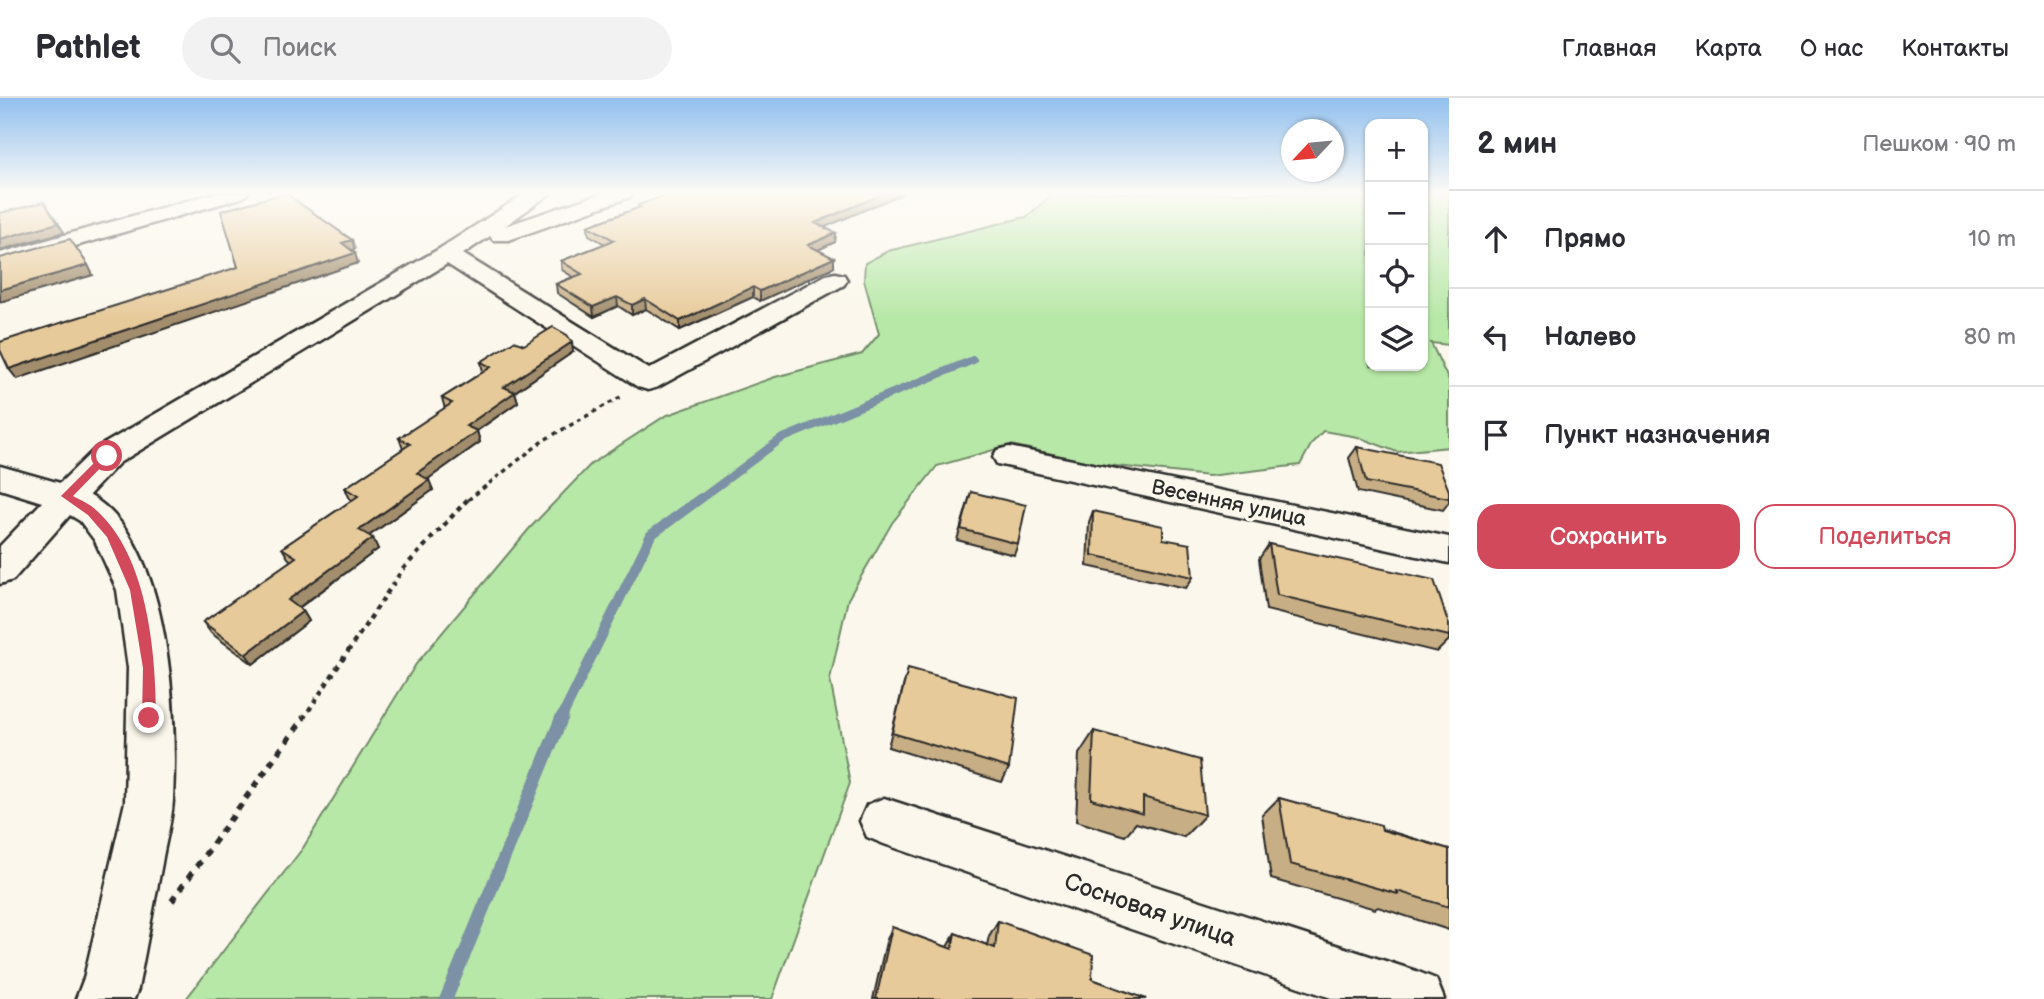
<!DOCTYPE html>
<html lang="ru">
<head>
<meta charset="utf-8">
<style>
  :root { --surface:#fff; --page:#f2f2f3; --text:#2b2b33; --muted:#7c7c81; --line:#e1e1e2; --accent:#d1495b }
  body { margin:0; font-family:"Balsamiq Sans",sans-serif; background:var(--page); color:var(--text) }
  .controls { position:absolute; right:21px; top:21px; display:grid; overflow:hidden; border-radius:14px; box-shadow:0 2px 5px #0004 }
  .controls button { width:63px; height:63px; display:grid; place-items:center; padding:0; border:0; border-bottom:2px solid var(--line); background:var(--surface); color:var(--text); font:35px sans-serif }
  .compass { position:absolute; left:1281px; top:21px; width:63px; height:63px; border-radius:50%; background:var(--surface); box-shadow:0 2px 5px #0004; rotate:244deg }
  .stop { position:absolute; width:21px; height:21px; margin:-16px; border:5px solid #d1495b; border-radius:50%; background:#fff }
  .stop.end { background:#d1495b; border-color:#fff; box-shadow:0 2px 7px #0008 }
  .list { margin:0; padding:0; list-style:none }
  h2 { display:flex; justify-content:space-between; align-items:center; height:91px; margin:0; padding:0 28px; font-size:30px }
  h2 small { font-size:23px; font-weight:400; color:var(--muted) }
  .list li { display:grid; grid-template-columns:46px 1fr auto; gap:21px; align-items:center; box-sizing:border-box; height:98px; padding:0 28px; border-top:2px solid var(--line) }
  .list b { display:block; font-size:26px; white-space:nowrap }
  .list em { font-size:23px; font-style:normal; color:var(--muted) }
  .actions { display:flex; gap:14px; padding:21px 28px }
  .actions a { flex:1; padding:16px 0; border:2px solid var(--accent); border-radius:21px; text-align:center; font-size:24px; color:var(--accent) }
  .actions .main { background:var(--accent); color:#fff }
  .icon { flex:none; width:38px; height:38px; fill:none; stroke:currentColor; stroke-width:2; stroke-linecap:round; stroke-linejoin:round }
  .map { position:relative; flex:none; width:1449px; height:901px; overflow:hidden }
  header { display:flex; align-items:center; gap:42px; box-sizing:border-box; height:98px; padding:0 35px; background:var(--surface); border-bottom:2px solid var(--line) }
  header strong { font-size:33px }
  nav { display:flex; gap:38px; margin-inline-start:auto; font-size:24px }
  .search { width:490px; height:63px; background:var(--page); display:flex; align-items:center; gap:18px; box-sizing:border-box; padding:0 24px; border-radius:38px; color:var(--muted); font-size:26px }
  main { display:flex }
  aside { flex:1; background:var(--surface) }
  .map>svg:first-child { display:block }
</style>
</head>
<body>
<header>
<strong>Pathlet</strong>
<div class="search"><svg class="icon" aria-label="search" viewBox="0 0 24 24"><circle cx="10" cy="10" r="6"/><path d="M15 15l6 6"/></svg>Поиск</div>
<nav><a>Главная</a><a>Карта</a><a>О нас</a><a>Контакты</a></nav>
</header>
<main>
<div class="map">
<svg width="1449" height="901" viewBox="0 0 1449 901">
  <rect width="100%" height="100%" fill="#fbf7ec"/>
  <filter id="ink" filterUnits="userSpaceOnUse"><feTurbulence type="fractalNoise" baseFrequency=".0143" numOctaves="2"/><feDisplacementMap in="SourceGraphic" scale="14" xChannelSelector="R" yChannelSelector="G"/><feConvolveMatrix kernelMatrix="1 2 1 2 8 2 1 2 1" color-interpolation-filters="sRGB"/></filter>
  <g filter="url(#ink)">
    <path fill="#b7e8a7" stroke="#718a69" stroke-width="2" d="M1054,95H1370V268H1423V95H1449V247L1431,245L1449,283V349L1397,354L1358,339L1323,333L1312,345L1300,367L1209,378L1098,366L1011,347L937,368L892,425L848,501L830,581L850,685L772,901H186L303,750L416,566L529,431L591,366L665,318L775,279L862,256L879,236L864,182L865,165L888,153L1026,119Z"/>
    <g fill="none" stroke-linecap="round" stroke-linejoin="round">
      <path stroke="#7b90a6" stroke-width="8" d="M699,402L781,341L973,262"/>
      <path stroke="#7b90a6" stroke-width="10" d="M561,621L651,437L701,400"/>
      <path stroke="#7b90a6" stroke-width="13" d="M446,901L562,619"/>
      <g stroke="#2b2b2b" stroke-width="5">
        <path id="minor" d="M215,95H248L244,99L0,170V155Z
          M526,95H551L505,128L603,95H633L630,99L509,142H493L490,138L463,156L649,271L826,177L835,175L844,177L847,182L844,187L658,289L648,292L638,289L447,166L119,365L89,397C172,443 177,617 173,702C172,723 165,745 162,765C154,807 146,849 138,891L134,901H76L84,880L125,704L128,570L117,492L95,443L80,423L70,417L13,482L0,486V448L42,404L0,391V368L60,385L95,351L439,151Z
          M1009,349L1449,439V465L997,366L993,359L997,352Z
          M884,700L1416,873L1436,881L1444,901H1334L884,746L867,739L860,723L867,707Z"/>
      </g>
      <path stroke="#2b2b2b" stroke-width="3.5" stroke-dasharray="4.5 4.5" stroke-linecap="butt" d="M468,402L544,342L624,297"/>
      <path stroke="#2b2b2b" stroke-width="4.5" stroke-dasharray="5 5" stroke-linecap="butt" d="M303,621L403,471L469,400"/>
      <path stroke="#2b2b2b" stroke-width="6" stroke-dasharray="7 7" stroke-linecap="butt" d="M172,803L304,619"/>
      <use href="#minor" fill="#fbf7ec" fill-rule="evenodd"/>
    </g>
    <path fill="#c7ae84" stroke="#2b2b2b" stroke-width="2" d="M638,107L825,130L836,135L835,144L817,152L834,169L760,203L753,199L680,232L646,211L632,217L618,208L594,219L557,195L556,186L573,179L562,172L561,163L605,146L589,137L588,128L638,110Z
      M524,247L573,254L515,294L518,304L477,333L480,344L428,381L433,392L369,438L378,451L299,510L303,513L309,523L253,566L211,535L203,524L291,463L288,460L282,450L352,402L350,401L345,390L403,351L399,340L445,311L442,300L483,274L481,264Z
      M1357,349L1449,393V404L1443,412L1358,394L1349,360Z
      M971,394L1018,446L1014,457L957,442Z
      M1093,413L1163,441L1193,479L1186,490L1087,468L1089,424Z
      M1269,446L1449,527V542L1437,554L1266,512L1259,461Z
      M904,585L1009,670L1002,684L888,649Z
      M1094,633L1205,717L1184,739L1136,725L1125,738L1076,723L1079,656Z
      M1279,700L1449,751V832L1378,809L1375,811L1271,781L1262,717Z
      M998,823L1092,881L1146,901H873L886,844L892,829L947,849L955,835L987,847L989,838Z"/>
    <path fill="#a28d6c" stroke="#2b2b2b" stroke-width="2" d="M885,95H904L814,134L815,125Z
      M58,125L64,134L0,152V141Z
      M836,135L835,144L807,157L808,147Z
      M352,142L355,151L345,154L342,145Z
      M355,155L358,165L17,281L9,271Z
      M834,160V169L760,203V193Z
      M88,167L93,177L0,204V192Z
      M753,189V199L680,232V223Z
      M617,199L618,208L594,219L593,209Z
      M645,201L646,211L632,217V207Z
      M572,244L573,254L507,299L504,289Z
      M515,294L518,304L469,338L466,328Z
      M477,333L480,344L421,386L417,375Z
      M429,382L433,392L363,442L359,432Z
      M373,440L378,451L294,513L288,502Z
      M303,513L309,523L253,566L246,556Z"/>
    <path fill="#e7ca9a" stroke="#2b2b2b" stroke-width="2" d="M285,95L352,142L342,145L355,155L9,271L0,252V244L238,169L221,113Z
      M672,95H885L815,125L836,135L808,147L834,160L760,193L753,189L680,223L645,201L632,207L617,199L593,209L556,186L582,176L561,163L614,142L588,128L641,109L638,107Z
      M44,104L58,125L0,141V115Z
      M70,141L88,167L0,192V160Z
      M553,229L567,237L572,244L504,289L515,294L466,328L477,333L417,375L429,382L359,432L373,440L288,502L303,513L246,556L203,524L296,459L282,450L358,398L345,390L410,346L399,340L452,305L442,300L491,269L481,264L514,243L524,247Z
      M1357,349L1438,365L1449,393V400L1366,384Z
      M971,394L1026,407L1018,446L961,431Z
      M1093,413L1163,428V441L1190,446L1193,479L1092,457Z
      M1269,446L1434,482L1449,527V538L1277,497Z
      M908,570L1018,600L1009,670L892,635Z
      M1094,633L1200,662L1205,717L1143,699V716L1091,701Z
      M1279,700L1381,727L1382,732L1449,751V809L1397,793L1398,796L1290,766Z
      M998,823L1093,857L1092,881L1146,901H876L892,829L952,851L955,835L995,850Z"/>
  </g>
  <linearGradient id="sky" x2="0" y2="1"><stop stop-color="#91c0ee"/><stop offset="0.43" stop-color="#fdfbf6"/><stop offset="1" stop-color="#fdfbf6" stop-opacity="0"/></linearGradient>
  <rect width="1449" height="221" fill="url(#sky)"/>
  <path fill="#d1495b" d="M104,355L112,358L73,398C80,402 90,406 96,412C148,458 156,556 156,620L149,626L142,620L143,570L130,492L107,439L88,417L61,398Z"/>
  <g text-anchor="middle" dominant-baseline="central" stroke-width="7" stroke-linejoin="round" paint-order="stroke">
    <g font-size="21" fill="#2b2b2b" stroke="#fbf7ec">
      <text transform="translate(1229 405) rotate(12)">Весенняя улица</text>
    </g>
    <g font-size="24" fill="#2b2b2b" stroke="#fbf7ec">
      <text transform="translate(1150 812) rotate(19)">Сосновая улица</text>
    </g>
  </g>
</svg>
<div class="controls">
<button>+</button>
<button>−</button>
<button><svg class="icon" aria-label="locate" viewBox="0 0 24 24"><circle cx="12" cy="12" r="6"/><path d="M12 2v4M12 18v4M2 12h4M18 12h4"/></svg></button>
<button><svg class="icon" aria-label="layers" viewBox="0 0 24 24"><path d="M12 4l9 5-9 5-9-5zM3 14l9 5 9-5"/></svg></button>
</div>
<svg class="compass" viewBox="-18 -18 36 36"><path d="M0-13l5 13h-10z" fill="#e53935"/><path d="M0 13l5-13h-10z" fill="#7c7c81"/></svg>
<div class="stop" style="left:107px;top:358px"></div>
<div class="stop end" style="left:149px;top:620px"></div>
</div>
<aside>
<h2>2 мин<small>Пешком · 90 m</small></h2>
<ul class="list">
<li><svg class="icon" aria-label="ahead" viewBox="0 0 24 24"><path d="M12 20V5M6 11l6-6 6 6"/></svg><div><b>Прямо</b></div><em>10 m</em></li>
<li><svg class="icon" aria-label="left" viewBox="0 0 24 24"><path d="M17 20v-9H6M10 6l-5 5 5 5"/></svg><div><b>Налево</b></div><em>80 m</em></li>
<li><svg class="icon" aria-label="arrive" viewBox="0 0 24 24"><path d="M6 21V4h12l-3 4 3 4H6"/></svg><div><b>Пункт назначения</b></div></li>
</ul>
<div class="actions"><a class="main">Сохранить</a><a>Поделиться</a></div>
</aside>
</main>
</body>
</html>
